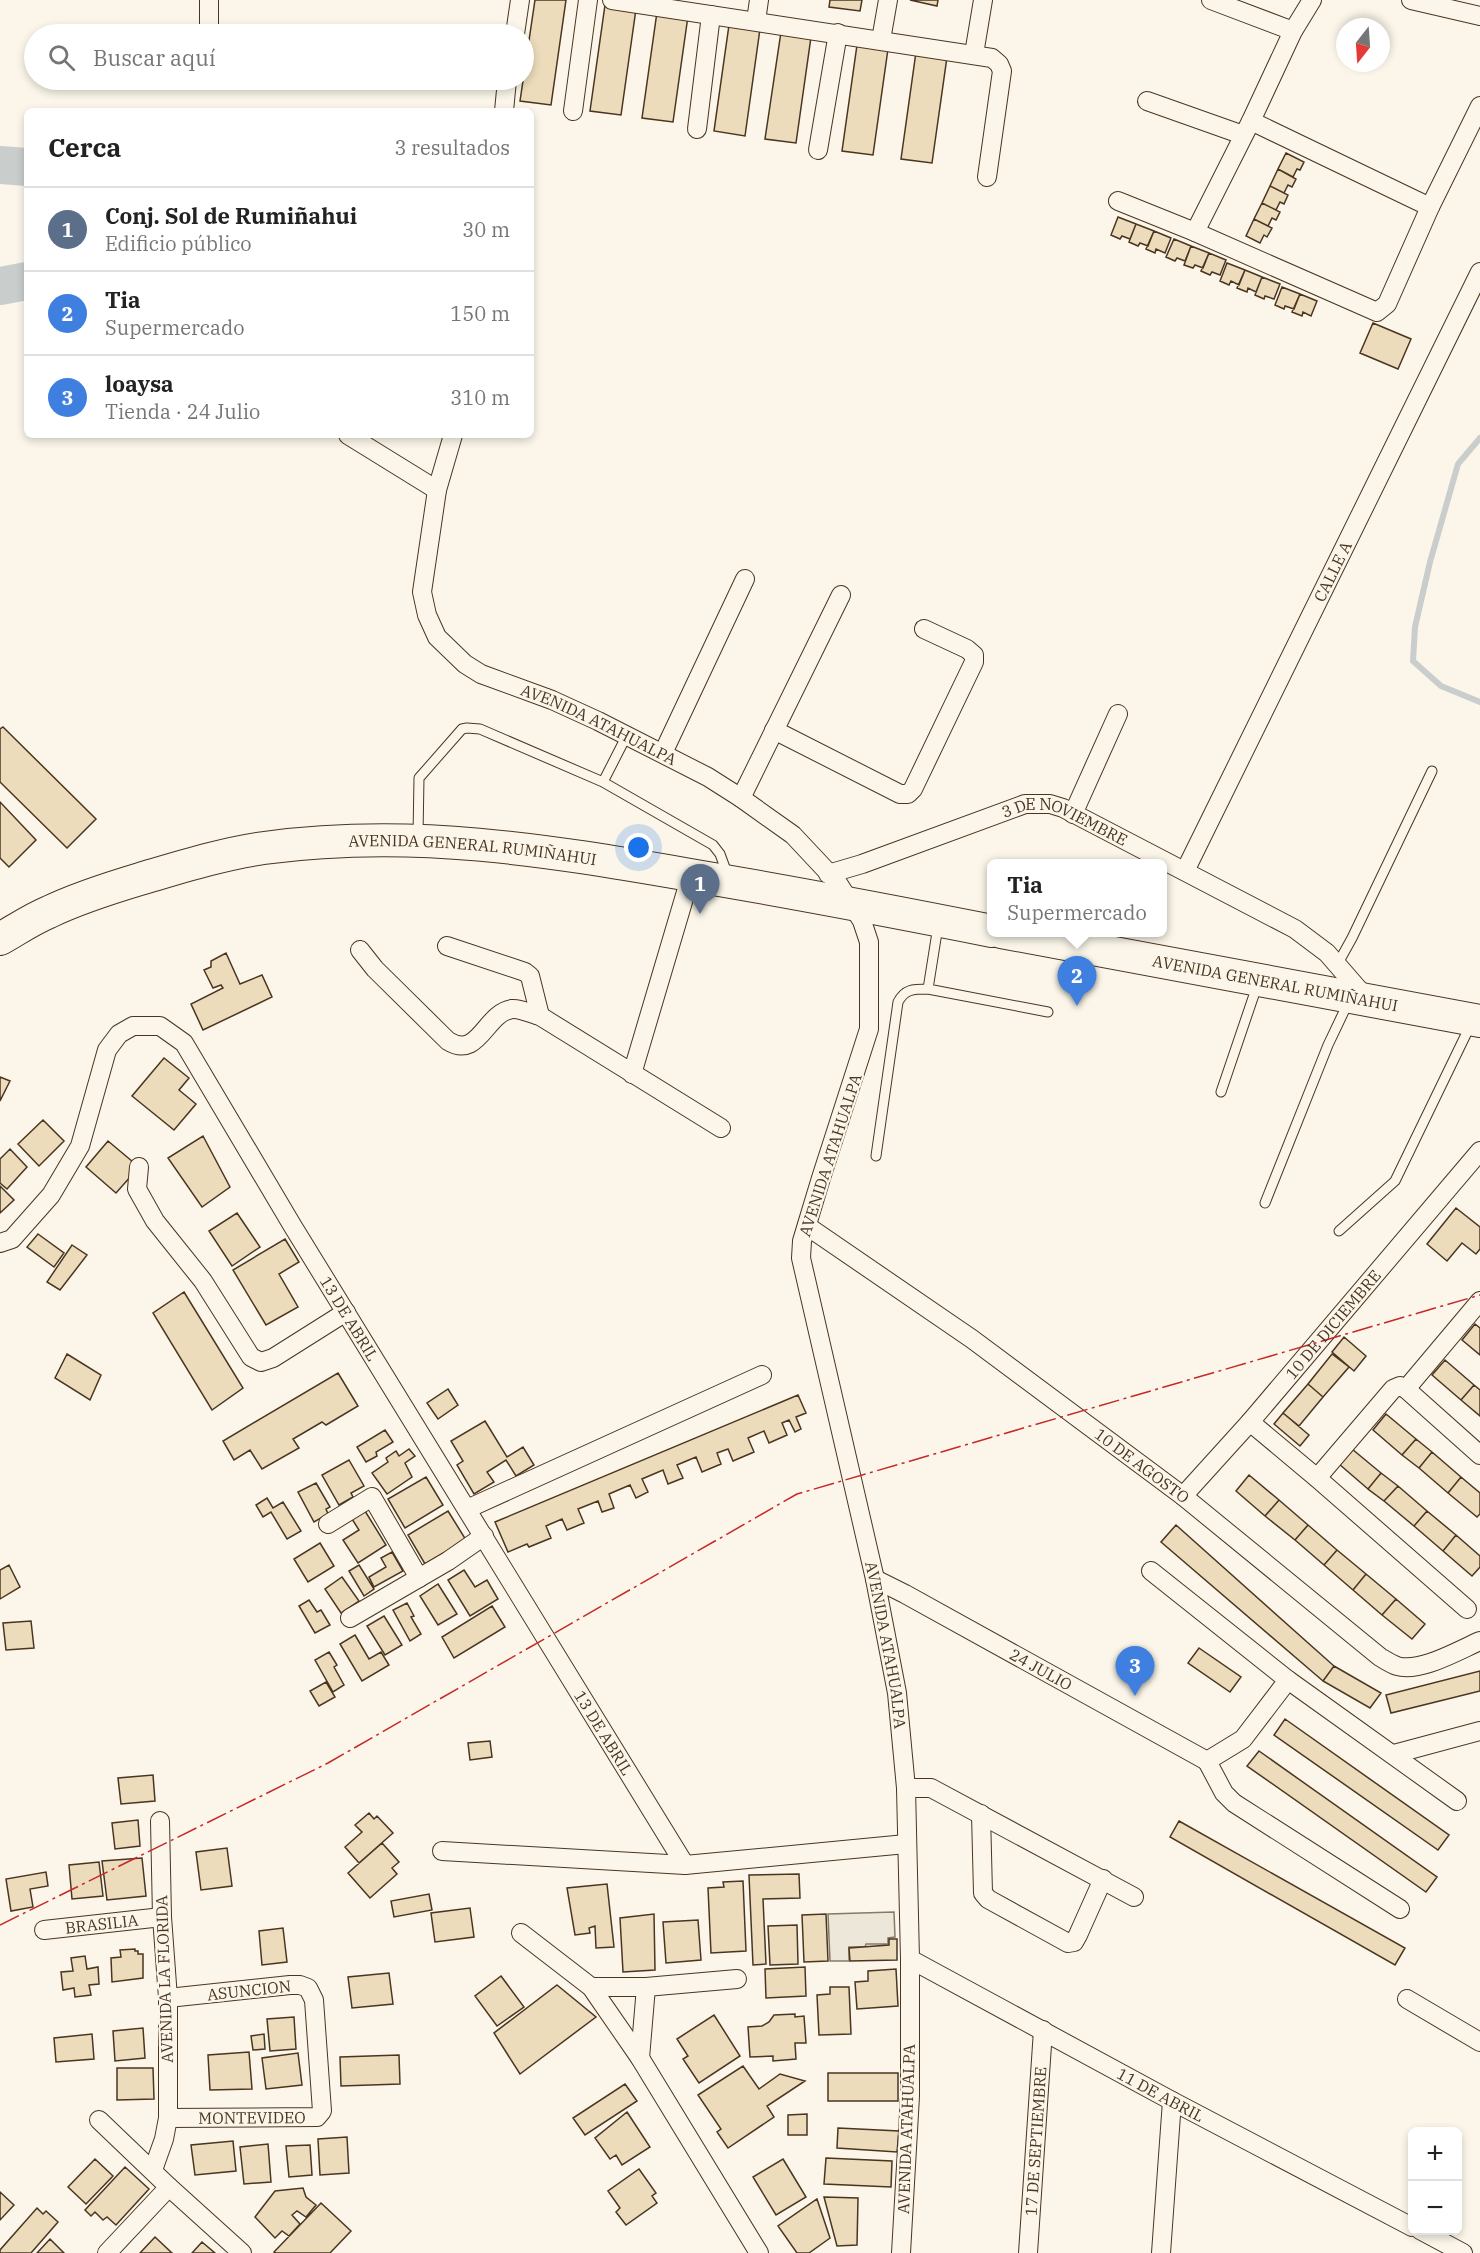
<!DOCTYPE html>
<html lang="es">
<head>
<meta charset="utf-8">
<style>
  :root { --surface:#fff; --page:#f6f6f6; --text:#222; --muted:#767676; --line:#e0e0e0; --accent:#c62828 }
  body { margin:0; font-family:"IBM Plex Serif",serif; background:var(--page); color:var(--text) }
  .controls { position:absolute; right:18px; bottom:18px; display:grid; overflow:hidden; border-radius:9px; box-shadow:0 3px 9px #0003 }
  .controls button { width:54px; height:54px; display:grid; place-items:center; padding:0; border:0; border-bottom:2px solid var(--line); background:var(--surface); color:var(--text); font:30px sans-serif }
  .compass { position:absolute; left:1336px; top:18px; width:54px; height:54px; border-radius:50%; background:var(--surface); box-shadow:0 3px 9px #0003; rotate:197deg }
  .you { position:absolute; left:639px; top:848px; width:21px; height:21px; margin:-15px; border:4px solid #fff; border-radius:50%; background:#1a73e8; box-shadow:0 0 0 9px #1a73e833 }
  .badge { display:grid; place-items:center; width:39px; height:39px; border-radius:50%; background:var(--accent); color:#fff; font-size:20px; font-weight:700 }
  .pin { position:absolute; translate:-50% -50px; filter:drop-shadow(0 2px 3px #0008) }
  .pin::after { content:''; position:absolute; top:32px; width:21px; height:18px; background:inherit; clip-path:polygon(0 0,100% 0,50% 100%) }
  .popup { position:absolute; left:987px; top:859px; width:180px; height:78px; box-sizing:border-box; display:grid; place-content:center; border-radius:9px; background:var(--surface); filter:drop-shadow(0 2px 4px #0005); font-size:20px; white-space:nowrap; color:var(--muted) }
  .popup b { font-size:22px; color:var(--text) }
  .popup::after { content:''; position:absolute; left:50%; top:100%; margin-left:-12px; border:12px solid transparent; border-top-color:var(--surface) }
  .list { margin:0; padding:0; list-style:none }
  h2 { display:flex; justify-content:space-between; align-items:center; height:78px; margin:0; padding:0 24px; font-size:26px }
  h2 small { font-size:20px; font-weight:400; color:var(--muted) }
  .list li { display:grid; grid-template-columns:39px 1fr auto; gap:18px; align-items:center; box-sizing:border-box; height:84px; padding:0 24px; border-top:2px solid var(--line) }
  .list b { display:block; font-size:22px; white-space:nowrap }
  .list p { margin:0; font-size:20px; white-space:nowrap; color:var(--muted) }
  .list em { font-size:20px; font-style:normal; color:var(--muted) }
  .icon { flex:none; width:33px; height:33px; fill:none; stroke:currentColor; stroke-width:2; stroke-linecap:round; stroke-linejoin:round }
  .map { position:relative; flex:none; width:1480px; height:2253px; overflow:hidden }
  .search { position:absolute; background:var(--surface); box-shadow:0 3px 9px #0003; left:24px; top:24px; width:510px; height:66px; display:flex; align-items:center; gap:15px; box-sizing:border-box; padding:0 21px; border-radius:33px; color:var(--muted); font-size:22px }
  .panel { position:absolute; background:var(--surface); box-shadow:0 3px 9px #0003; left:24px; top:108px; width:510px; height:330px; border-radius:9px }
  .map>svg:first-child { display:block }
</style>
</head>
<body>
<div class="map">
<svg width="1480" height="2253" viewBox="0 0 1480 2253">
  <rect width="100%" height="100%" fill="#fbf6e9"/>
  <path fill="#ede7d9" stroke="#887966" stroke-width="1.5" d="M894,1912L895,1937L888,1938V1944H866L865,1947H849V1961H830L828,1914Z"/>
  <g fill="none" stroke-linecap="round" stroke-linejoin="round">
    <path stroke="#c9cecd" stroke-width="6" d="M1480,438L1458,464L1430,562L1415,627L1413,661L1441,686L1480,702"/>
    <path stroke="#c9cecd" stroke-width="38" d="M0,165L27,167
      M0,286L27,281"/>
  </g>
  <path fill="#ecdcbc" stroke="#4a3520" stroke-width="1.5" d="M535,0H566L551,105L520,101Z
    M830,0H862L860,11L829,7Z
    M910,0H938L937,6Z
    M605,5L636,9L621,115L590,111Z
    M657,12L688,16L673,122L642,118Z
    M729,25L760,29L745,136L714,131Z
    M781,32L811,37L796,143L765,139Z
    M857,45L888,49L873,155L842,151Z
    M916,52L947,57L932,163L901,159Z
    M1286,153L1304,162L1300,170L1297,169L1293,177L1278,169Z
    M1278,169L1296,179L1292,187L1288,185L1284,193L1270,186Z
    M1270,186L1288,195L1284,204L1280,202L1276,210L1262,203Z
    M1262,203L1280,212L1276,220L1272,218L1268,226L1254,219Z
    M1118,217L1136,224L1130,239L1122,236L1120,239L1111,235Z
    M1254,219L1272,228L1267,237L1264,235L1260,243L1246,236Z
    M1136,224L1154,231L1148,246L1140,243L1138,246L1129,242Z
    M1154,231L1171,238L1165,253L1156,249L1155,253L1146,249Z
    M1174,239L1191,246L1185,261L1177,258L1175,261L1166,257Z
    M1191,246L1209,253L1203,268L1195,265L1193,268L1184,265Z
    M1209,253L1226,260L1220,275L1212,272L1210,275L1201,271Z
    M1227,263L1245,270L1239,285L1231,281L1229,285L1220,281Z
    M1245,270L1262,277L1256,292L1248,288L1247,292L1237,288Z
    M1262,277L1280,284L1274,299L1265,296L1264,299L1255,295Z
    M1282,287L1300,294L1294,309L1285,306L1284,309L1275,305Z
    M1300,294L1317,301L1311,316L1303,312L1302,316L1292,312Z
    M1373,323L1411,339L1398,369L1360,353Z
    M3,727L96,819L67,848L0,782V729Z
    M0,802L36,840L9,867L0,858Z
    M226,953L240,984L262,975L272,997L203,1030L191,1004L223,988L221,985L213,988L204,970L211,967V961Z
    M164,1058L189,1078L179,1090L196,1104L174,1130L132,1096Z
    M0,1077L10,1081L0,1101Z
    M43,1120L64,1141L39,1166L18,1144Z
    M203,1136L230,1187L202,1207L168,1158Z
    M108,1141L139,1167L116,1193L86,1167Z
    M10,1149L27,1167L7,1189L0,1183V1159Z
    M0,1186L14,1200L0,1213Z
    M1456,1208L1480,1227V1249L1476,1254L1462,1243L1447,1261L1427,1244Z
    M237,1213L260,1247L232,1266L209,1231Z
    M38,1234L64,1253L54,1267L27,1247Z
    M285,1239L299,1262L279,1274L298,1307L266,1325L233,1270Z
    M72,1245L87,1255L60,1290L47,1282Z
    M184,1292L243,1388L212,1410L153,1313Z
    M1475,1324L1480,1328V1355L1462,1340Z
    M1344,1337L1366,1356L1354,1371L1332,1352Z
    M67,1354L101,1375L90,1400L55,1378Z
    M1332,1354L1349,1367L1323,1397L1308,1384Z
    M1445,1360L1474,1385L1461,1400L1432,1375Z
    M338,1373L358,1406L326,1425L322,1422L293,1439L299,1448L262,1469L250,1450L234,1460L223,1441Z
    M1308,1384L1323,1397L1299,1426L1283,1413Z
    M1474,1385L1480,1390V1416L1461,1400Z
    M448,1389L458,1405L438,1419L427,1403Z
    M798,1395L806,1413L796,1417L801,1429L795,1432L789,1420L782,1423L787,1435L769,1443L764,1431L748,1438L754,1452L733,1461L728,1449L717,1453L721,1464L702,1472L696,1457L677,1465L683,1478L668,1484L663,1470L642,1479L648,1492L636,1498L630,1485L609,1494L614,1508L602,1512L598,1501L578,1509L584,1523L567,1530L562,1519L546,1526L551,1538L529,1547L527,1544L508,1552L495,1522Z
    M1283,1413L1309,1435L1300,1446L1274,1424Z
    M1386,1414L1416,1439L1402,1455L1373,1430Z
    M485,1421L507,1457L523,1447L534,1465L516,1476L506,1460L487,1472L494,1482L474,1494L457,1465L463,1461L451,1441Z
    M385,1430L393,1442L376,1452L377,1456L366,1462L357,1447Z
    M1416,1439L1432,1452L1419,1468L1402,1455Z
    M409,1449L415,1456L405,1463L412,1477L387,1494L372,1473L388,1462L386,1458L396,1451L399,1456Z
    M1352,1449L1381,1473L1368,1489L1339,1464Z
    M1432,1452L1461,1477L1448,1493L1419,1468Z
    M349,1460L364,1486L351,1493L353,1497L339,1505L322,1475Z
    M1381,1473L1398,1486L1384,1501L1368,1489Z
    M1249,1475L1279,1500L1265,1516L1236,1491Z
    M426,1477L443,1505L405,1528L388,1499Z
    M1461,1477L1480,1493V1514L1477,1517L1448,1493Z
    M316,1483L330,1507L326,1509L328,1514L314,1522L298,1492Z
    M1398,1486L1427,1511L1414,1526L1384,1501Z
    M267,1498L273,1508L283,1502L301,1531L287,1539L271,1512L263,1517L256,1505Z
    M1279,1500L1308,1525L1295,1540L1265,1516Z
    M365,1511L386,1545L358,1563L343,1540L359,1530L352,1519Z
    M448,1511L466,1540L425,1564L408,1535Z
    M1427,1511L1456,1535L1443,1551L1414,1526Z
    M1176,1525L1334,1666L1323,1681L1161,1542Z
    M1308,1525L1337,1550L1324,1565L1295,1540Z
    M1456,1535L1480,1556V1567L1472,1576L1443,1551Z
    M320,1543L334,1566L308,1582L294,1559Z
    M1337,1550L1366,1574L1353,1590L1324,1565Z
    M392,1552L403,1571L374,1587L369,1577L386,1567L381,1558Z
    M9,1565L20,1587L0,1599V1570Z
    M359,1565L374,1589L364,1596L349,1571Z
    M464,1570L475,1587L487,1580L498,1599L470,1616L448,1580Z
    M1366,1574L1396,1599L1382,1615L1353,1590Z
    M342,1577L359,1601L341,1613L325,1589Z
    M438,1584L457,1614L438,1625L420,1596Z
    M1396,1599L1425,1624L1412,1639L1382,1615Z
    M309,1600L317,1612L321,1610L330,1625L315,1633L299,1606Z
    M407,1603L414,1616L411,1617L421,1634L410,1641L393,1610Z
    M492,1606L505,1627L454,1658L442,1637Z
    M384,1616L402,1645L385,1655L367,1626Z
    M31,1621L34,1648L6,1650L3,1623Z
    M355,1635L369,1659L381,1652L389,1665L362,1681L340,1644Z
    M1199,1648L1241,1677L1230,1692L1188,1663Z
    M329,1652L337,1665L334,1667L344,1685L333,1692L315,1660Z
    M1334,1666L1381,1693L1370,1708L1323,1681Z
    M1480,1671V1691L1391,1713L1386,1695Z
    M326,1682L335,1697L319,1706L310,1691Z
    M1285,1719L1449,1835L1438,1850L1274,1735Z
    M490,1741L492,1757L470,1760L468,1743Z
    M1259,1751L1437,1877L1426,1892L1247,1766Z
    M153,1775L155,1801L121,1804L118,1778Z
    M369,1813L374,1819L377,1816L393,1833L359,1863L345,1847L362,1832L355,1825Z
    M138,1820L140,1846L115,1849L112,1823Z
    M1179,1821L1405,1948L1395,1965L1170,1837Z
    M382,1843L399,1862L392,1868L397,1874L370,1898L348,1873Z
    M227,1848L232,1886L201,1890L196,1852Z
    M142,1858L146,1896L107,1900L102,1861Z
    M99,1862L103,1896L72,1899L69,1865Z
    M46,1872L48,1886L30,1889L33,1907L11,1911L6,1879Z
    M799,1874L800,1898L763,1899L766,1964L753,1965L749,1875Z
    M743,1881L746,1951L711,1953L708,1888L724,1887L723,1882Z
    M607,1884L614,1947L596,1948L595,1926L589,1928L590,1933L575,1935L567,1888Z
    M429,1894L432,1910L394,1917L391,1901Z
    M470,1908L474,1937L435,1942L431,1913Z
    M654,1914L655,1970L623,1972L620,1918Z
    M826,1914L828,1961L804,1962L802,1915Z
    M698,1920L701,1960L666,1963L663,1922Z
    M797,1925L798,1964L770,1965L768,1926Z
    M283,1928L287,1962L262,1965L259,1931Z
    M889,1939H897V1960L850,1961L849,1948L889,1945Z
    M135,1949V1951H138V1954H143V1978L112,1982L111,1958L121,1957L120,1950Z
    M85,1956L87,1969L98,1967L99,1984L89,1985L91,1995L75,1997L74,1988L63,1990L61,1972L73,1971L71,1958Z
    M805,1967L806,1996L766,1998L765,1969Z
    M896,1969L898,2006L857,2009L855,1982L868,1981V1971Z
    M389,1973L393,2004L352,2008L348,1977Z
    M501,1976L524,2007L497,2026L475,1996Z
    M557,1985L596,2017L520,2074L494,2033Z
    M830,1987H849L851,2034L819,2035L817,1995L830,1994Z
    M795,2014V2017L804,2016L806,2043H795L796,2059L773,2061V2056L750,2057L748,2027L762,2026L769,2022L774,2015Z
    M714,2015L740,2056L699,2083L683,2059L688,2056L677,2039Z
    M294,2017L296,2049L270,2051L267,2019Z
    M143,2028L145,2058L115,2061L113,2031Z
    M92,2034L94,2059L56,2062L54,2038Z
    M264,2034L265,2049L253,2050L251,2036Z
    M249,2052L252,2089L210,2090L208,2055Z
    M298,2053L302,2085L266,2089L262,2058Z
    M399,2055L400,2084L341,2086L340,2057Z
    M743,2066L759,2089L780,2074L805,2081L767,2106L774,2117L728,2148L717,2132L721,2129L698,2095Z
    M117,2068H153L154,2099L117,2100Z
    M828,2073H898V2101H828Z
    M625,2084L637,2101L585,2135L573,2118Z
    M627,2112L650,2147L622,2165L616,2155L610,2159L595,2138Z
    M807,2114V2135H788V2115Z
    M838,2128L899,2131L897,2152L837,2148Z
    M347,2137L349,2173L320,2175L318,2139Z
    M233,2141L236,2171L195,2175L191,2145Z
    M268,2144L271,2182L244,2184L240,2147Z
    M310,2145L312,2175L289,2177L286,2146Z
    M826,2158L892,2161L891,2187L824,2184Z
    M95,2159L113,2176L86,2204L68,2187Z
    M783,2159L806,2197L776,2215L753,2177Z
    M125,2167L149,2189L116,2225L107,2217L103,2220L95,2212L91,2216L85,2210Z
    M639,2169L656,2193L652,2196L657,2203L626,2225L616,2212L620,2208L608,2191Z
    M303,2188L306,2197L316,2205L306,2217L297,2211L292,2215L300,2224L289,2236L282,2231L275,2238L255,2217L275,2191Z
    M0,2192L14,2205L0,2220Z
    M824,2197L858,2198L857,2245L837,2246Z
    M817,2199L830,2238L809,2253H797L778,2226Z
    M321,2203L351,2231L330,2253H276L274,2252Z
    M37,2208L43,2214L46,2211L58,2222L31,2253H0V2250Z
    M155,2237L172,2253H140Z
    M50,2239L64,2253H37Z
    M202,2242L215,2253H192Z"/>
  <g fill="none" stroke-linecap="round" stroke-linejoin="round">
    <g stroke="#4a3520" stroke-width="11">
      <path id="service" d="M603,782L627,735
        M418,835L419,778L462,729L467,728L480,729L603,782L713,845L720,854L728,876
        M1337,965L1352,938L1432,771
        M928,989L938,926
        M1221,1092L1257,986
        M876,1156L898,1002C905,989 913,989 928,989L1048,1012
        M1265,1203L1328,1045L1348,1003
        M1339,1231L1395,1181L1471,1024"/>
    </g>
    <g stroke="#4a3520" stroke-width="20">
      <g id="minor">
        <path d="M209,0V34"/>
        <path d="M612,0L992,58L999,64L1002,71L987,177"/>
        <path d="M1211,0L1293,31"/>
        <path d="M1411,0L1480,16"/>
        <path d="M756,21L759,0"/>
        <path d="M515,34L520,0"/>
        <path d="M881,40L888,0"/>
        <path d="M974,54L983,0"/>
        <path d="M1147,101L1243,135"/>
        <path d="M504,111L507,80"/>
        <path d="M573,111L588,0"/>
        <path d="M1251,121L1430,207"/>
        <path d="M697,129L711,15"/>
        <path d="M818,150L838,33"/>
        <path d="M1118,201L1195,232L1377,312L1387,304L1430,207L1480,106"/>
        <path d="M1195,232L1251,121L1293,31L1312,0"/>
        <path d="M348,435L437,490"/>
        <path id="s1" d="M453,435L437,490L422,592L427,615L437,637L465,664L481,674L552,700L598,721L708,777L741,798L793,835L838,883L862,921L869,942V1029L821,1178L802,1241L801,1258L875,1579L897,1693L906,1788L910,1959V2096L901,2253"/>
        <path d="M774,730L900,794H908L913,789L974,662V655L967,649L924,629"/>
        <path d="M663,753L745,579"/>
        <path d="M741,798L841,595"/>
        <path d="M1073,814L1118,714"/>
        <path id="s2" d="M1185,871L1480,272"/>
        <path id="s3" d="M828,874L862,864L1025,804H1050L1063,808L1295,929L1327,953L1367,999"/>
        <path d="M447,946L525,972L530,976L540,1016"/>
        <path d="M360,950L375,969L448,1041C479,1060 485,1013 512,1009C520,1008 532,1014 540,1016L721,1128"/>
        <path d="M632,1074L691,875"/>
        <path d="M139,1167L137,1189L155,1221L203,1281L251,1357L261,1362L273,1358L346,1312"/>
        <path id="s4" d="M807,1226L972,1339L1183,1496L1380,1657C1385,1660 1391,1664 1397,1666C1420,1673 1459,1650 1480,1641"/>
        <path id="s5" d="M0,1243L12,1239L51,1195L80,1146L107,1050L119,1034L133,1026H160L184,1043L292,1225L685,1865"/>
        <path d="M1406,1389L1480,1301"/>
        <path d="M1250,1422L1317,1478L1467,1609"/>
        <path d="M1317,1478L1393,1389L1400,1386L1406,1389L1480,1455"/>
        <path id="s6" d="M1183,1496L1250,1422L1480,1151"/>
        <path d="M467,1509L762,1375"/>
        <path d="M328,1524L372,1497L419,1578"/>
        <path d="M1151,1571L1288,1680L1457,1801"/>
        <path id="s7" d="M875,1579L905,1594L1207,1761"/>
        <path d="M350,1618L448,1561L484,1536"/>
        <path d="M1394,1754L1480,1731"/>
        <path d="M1207,1761L1224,1793L1234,1803L1400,1909"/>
        <path d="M1207,1761L1243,1739L1288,1680"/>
        <path d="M906,1788H931L1134,1897"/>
        <path d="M981,1814L983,1893L988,1899L1068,1943L1074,1942L1078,1935L1103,1879"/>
        <path d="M442,1851L685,1865L906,1844"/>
        <path id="s8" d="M44,1930L162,1917"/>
        <path d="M521,1933L591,1987L640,2058L759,2253"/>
        <path id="s9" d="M910,1959L1172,2101L1412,2227"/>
        <path d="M591,1987H646L737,1979"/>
        <path d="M1407,1999L1480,2042"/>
        <path d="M640,2058L646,1987"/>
        <path id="s10" d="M168,2118L317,2117L322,2111L314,2000L308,1988L300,1985H290L168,1998"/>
        <path d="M99,2120L169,2187L242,2253"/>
        <path d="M153,2170L164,2139L168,2118V1998L162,1917L160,1821"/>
        <path d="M1420,2230L1463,2253"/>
        <path d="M107,2253L169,2187"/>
        <path id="s11" d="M1028,2253L1043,2030"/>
        <path d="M1161,2253L1172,2101"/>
      </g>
    </g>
    <g stroke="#4a3520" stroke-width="34">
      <g id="trunk">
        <path id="s12" d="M1001,932L1480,1021"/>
        <path id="s13" d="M0,939C16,930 32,919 49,912C78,898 110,888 140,879C181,867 222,854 264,848C412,828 546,850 690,875C791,892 891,911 992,931"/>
      </g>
    </g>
    <use href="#service" stroke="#fbf6e9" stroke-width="9"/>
    <use href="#minor" stroke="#fbf6e9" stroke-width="18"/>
    <use href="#trunk" stroke="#fbf6e9" stroke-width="32"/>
    <path stroke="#c62828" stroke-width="1.5" stroke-dasharray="21 4.5 3 4.5" stroke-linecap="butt" d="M0,1925L328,1763L797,1494L1480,1295"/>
  </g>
  <g text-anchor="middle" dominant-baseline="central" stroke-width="4.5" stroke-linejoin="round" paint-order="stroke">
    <g font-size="16" fill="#4a3520" stroke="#fbf6e9">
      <text stroke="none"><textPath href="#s2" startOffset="334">CALLE A</textPath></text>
      <text stroke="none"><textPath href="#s1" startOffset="394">AVENIDA ATAHUALPA</textPath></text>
      <text stroke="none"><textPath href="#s3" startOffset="252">3 DE NOVIEMBRE</textPath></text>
      <text stroke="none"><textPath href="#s13" startOffset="490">AVENIDA GENERAL RUMIÑAHUI</textPath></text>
      <text stroke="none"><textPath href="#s12" startOffset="279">AVENIDA GENERAL RUMIÑAHUI</textPath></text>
      <text transform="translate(830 1155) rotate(-72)">AVENIDA ATAHUALPA</text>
      <text stroke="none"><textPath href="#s5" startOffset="642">13 DE ABRIL</textPath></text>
      <text stroke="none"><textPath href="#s6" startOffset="228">10 DE DICIEMBRE</textPath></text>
      <text stroke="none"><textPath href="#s4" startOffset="412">10 DE AGOSTO</textPath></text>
      <text stroke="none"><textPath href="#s1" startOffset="1474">AVENIDA ATAHUALPA</textPath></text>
      <text stroke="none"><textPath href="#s7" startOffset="189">24 JULIO</textPath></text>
      <text stroke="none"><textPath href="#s5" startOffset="1128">13 DE ABRIL</textPath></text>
      <text stroke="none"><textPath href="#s8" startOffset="58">BRASILIA</textPath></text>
      <text transform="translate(164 1979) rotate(-92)">AVENIDA LA FLORIDA</text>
      <text transform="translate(249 1990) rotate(-6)">ASUNCION</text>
      <text stroke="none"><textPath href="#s9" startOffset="285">11 DE ABRIL</textPath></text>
      <text stroke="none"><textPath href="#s10" startOffset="84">MONTEVIDEO</textPath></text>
      <text transform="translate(906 2129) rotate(-88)">AVENIDA ATAHUALPA</text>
      <text stroke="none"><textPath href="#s11" startOffset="112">17 DE SEPTIEMBRE</textPath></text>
    </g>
  </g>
</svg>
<div class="controls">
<button>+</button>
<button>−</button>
</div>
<svg class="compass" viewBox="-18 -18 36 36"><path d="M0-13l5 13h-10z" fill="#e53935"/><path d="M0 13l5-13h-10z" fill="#767676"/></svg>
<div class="you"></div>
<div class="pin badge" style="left:700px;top:914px;background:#5c6f8a">1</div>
<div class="pin badge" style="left:1077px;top:1006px;background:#3f7fe0">2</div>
<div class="popup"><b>Tia</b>Supermercado</div>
<div class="pin badge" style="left:1135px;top:1696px;background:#3f7fe0">3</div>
<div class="search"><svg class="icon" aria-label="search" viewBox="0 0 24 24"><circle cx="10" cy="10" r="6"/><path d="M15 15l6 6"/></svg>Buscar aquí</div>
<section class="panel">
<h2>Cerca<small>3 resultados</small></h2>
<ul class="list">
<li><span class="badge" style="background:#5c6f8a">1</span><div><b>Conj. Sol de Rumiñahui</b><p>Edificio público</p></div><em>30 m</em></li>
<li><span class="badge" style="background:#3f7fe0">2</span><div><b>Tia</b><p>Supermercado</p></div><em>150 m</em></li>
<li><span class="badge" style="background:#3f7fe0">3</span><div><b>loaysa</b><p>Tienda · 24 Julio</p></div><em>310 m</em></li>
</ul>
</section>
</div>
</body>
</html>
